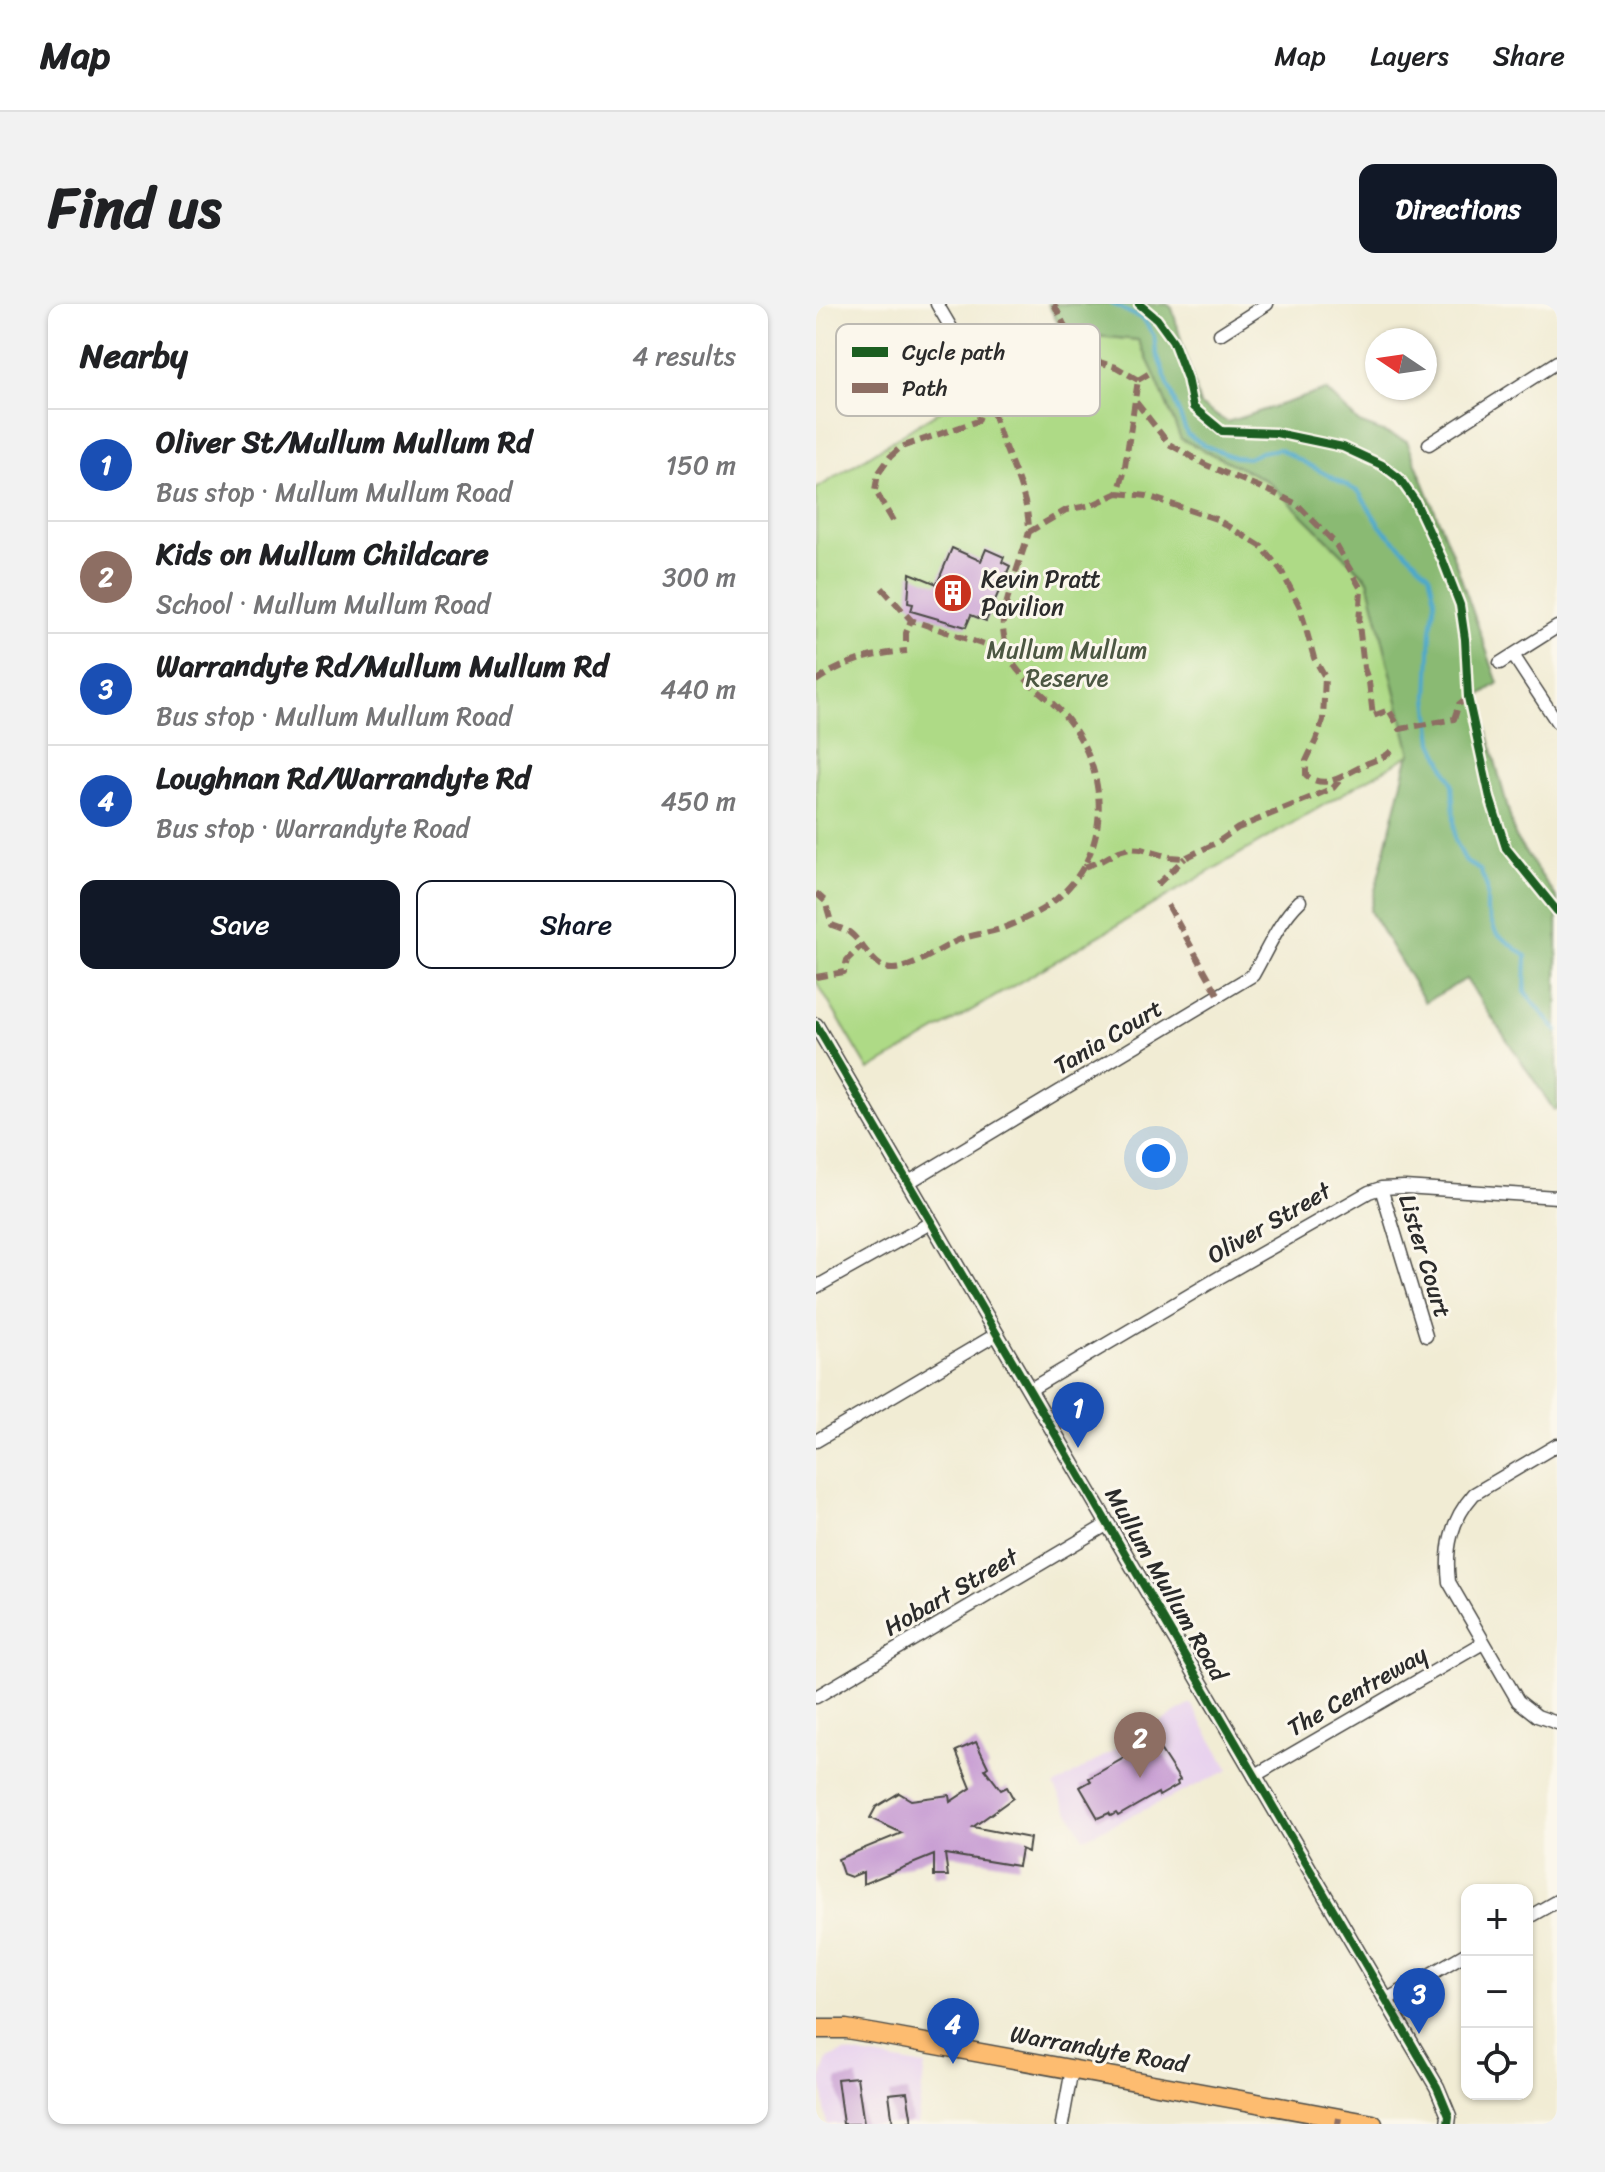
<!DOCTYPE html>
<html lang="en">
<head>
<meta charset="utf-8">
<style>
  :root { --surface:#fff; --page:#f2f2f2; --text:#202124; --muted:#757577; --line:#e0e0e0; --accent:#111827 }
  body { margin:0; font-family:Sriracha,sans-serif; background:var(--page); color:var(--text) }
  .controls { position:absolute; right:24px; bottom:24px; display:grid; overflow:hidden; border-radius:16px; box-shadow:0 2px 6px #0004 }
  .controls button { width:72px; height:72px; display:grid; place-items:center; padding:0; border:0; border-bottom:2px solid var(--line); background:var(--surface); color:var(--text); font:40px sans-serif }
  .compass { position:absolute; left:549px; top:24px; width:72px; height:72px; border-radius:50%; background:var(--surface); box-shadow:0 2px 6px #0004; rotate:283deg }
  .you { position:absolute; left:340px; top:854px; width:28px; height:28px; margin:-20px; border:6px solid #fff; border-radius:50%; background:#1a73e8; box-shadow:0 0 0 12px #1a73e833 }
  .badge { display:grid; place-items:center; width:52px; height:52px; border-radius:50%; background:var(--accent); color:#fff; font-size:26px; font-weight:700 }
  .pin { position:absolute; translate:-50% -66px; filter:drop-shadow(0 2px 4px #0008) }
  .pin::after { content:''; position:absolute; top:42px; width:28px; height:24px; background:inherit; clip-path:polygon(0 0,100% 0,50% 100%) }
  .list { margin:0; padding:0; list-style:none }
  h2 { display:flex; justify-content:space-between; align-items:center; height:104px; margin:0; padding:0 32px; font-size:34px }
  h2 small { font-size:26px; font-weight:400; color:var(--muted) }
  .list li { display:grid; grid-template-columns:52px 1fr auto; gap:24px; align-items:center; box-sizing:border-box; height:112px; padding:0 32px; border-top:2px solid var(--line) }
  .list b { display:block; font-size:30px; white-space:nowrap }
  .list p { margin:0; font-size:26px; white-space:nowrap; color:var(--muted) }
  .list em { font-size:26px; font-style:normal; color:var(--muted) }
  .actions { display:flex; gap:16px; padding:24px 32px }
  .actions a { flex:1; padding:18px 0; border:2px solid var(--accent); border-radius:16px; text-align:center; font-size:28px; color:var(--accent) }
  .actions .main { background:var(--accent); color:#fff }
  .icon { flex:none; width:44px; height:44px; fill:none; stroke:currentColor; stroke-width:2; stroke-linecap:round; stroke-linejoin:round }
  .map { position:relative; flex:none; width:741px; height:1820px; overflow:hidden; border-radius:16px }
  header { display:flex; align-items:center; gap:48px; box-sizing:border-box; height:112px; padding:0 40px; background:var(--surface); border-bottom:2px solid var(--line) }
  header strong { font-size:38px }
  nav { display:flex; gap:44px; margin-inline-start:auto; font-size:28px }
  .intro { display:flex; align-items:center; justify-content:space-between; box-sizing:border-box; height:192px; padding:0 48px }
  h1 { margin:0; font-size:56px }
  .button { padding:20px 36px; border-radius:16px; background:var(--accent); color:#fff; font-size:28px; font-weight:700 }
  main { display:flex; gap:48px; padding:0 48px }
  aside { flex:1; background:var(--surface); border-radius:16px; box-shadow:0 2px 6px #0004 }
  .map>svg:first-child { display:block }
</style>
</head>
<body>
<header>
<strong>Map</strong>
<nav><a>Map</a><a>Layers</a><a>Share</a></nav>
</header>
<div class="intro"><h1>Find us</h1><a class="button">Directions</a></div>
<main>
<aside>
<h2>Nearby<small>4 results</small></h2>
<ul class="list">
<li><span class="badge" style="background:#1a4fb4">1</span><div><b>Oliver St/Mullum Mullum Rd</b><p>Bus stop · Mullum Mullum Road</p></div><em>150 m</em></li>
<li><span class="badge" style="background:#8d6e63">2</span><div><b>Kids on Mullum Childcare</b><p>School · Mullum Mullum Road</p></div><em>300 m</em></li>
<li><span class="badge" style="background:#1a4fb4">3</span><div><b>Warrandyte Rd/Mullum Mullum Rd</b><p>Bus stop · Mullum Mullum Road</p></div><em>440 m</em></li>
<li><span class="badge" style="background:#1a4fb4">4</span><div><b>Loughnan Rd/Warrandyte Rd</b><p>Bus stop · Warrandyte Road</p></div><em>450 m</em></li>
</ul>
<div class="actions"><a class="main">Save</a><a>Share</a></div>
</aside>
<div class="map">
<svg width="741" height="1820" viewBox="0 0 741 1820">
  <rect width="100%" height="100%" fill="#fbf7ec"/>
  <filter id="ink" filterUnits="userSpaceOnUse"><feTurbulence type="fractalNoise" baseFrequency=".0125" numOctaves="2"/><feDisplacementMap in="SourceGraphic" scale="16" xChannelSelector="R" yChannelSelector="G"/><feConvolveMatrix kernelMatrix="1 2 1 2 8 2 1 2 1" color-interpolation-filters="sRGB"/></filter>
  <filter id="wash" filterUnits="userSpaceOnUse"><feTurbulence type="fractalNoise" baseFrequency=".006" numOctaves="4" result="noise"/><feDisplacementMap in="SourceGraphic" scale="32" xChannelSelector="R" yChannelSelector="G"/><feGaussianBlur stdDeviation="1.8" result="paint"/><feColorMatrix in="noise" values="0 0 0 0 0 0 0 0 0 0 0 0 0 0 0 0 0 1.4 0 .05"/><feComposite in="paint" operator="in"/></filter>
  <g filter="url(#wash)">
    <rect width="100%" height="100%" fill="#f1ecd4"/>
    <path fill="#e8d2ee" d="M375,1400L413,1466L268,1534L238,1482Z
      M28,1748L109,1762L101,1820H11L5,1775L12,1755Z"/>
    <path fill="#aeda86" stroke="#6c8258" stroke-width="2" d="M247,29L322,36L337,67L365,135L452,177L552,276L595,450L53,766L0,677V185Z"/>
    <path fill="#8aba73" stroke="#5a724f" stroke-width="2" d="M232,0H351L356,4L384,101L411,118L510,86L543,119L591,137L639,257L682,379L662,393L700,535L741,594V806H738L650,675L609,698L554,607L592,453L595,450L552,275L452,177L365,135L337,67L322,36L247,29Z"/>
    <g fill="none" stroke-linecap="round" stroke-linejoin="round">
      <path stroke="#4ca8cb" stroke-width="4" d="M296,0L328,16L338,32L340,48L371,130L388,141L418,153L432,154L445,148L463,145L543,188L564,222L613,270L619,295L615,326L612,393L617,438L636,479L639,536L650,558L664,566L671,583V607L680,629L710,652L709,688L741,727"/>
    </g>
    <g id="blocks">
      <path fill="#c497d1" d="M136,244L165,257L170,245L188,253L186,258L194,262L170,317L155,311L150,323L95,307L97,300L92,299L94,269L121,280Z
        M160,1438L172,1463L169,1465L185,1486L191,1483L197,1494L157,1523L214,1534L212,1548L205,1545L202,1562L129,1550L132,1572H118V1551L47,1580V1568L35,1573L27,1570L22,1555L86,1529L54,1514L60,1503L83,1489L95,1496L133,1491L134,1498L155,1484L140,1447Z
        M331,1441L334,1447L342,1442L364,1476L361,1478L362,1481L343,1492L342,1489L302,1512L300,1509L295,1512L293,1509L282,1514L264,1483L275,1477L273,1474Z
        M41,1773L48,1820H27L21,1775Z
        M91,1788L96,1818H92V1820H77L73,1790Z"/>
    </g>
  </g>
  <g filter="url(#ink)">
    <use href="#blocks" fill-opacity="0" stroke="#494844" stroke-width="2"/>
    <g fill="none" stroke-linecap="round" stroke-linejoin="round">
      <g stroke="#494844" stroke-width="15">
        <path id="minor" d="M121,0L164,73
          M404,30L451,0
          M613,140L741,58
          M697,351L741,418
          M684,359L741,323
          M93,878L437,671C452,645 462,618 484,597
          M565,884L610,1032
          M0,983L116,918
          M213,1086L404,973L553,888L565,884L588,883L741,893
          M0,1137L181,1030
          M741,1141L658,1190C635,1216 629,1244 633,1278L702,1397L721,1412L741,1419
          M0,1393L292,1220
          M438,1472L667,1339
          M711,1614L741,1597
          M570,1696L651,1649
          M246,1820L256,1765"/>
      </g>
      <g stroke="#494844" stroke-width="17">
        <path id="tertiary" d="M0,721L621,1783L633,1812L632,1820"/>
      </g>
      <g stroke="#494844" stroke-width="21">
        <path id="primary" d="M0,1725H30L60,1730L557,1820"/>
      </g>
      <use href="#minor" stroke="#fff" stroke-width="12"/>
      <use href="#tertiary" stroke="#fff" stroke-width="14"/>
      <use href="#primary" stroke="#fdbc6f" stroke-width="18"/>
      <path stroke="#8d6e63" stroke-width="6" stroke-dasharray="12 6" stroke-linecap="butt" d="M238,0L258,41L283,58L300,63L322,76
        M164,73C172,91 177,108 183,127C194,160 213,192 213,228L250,206L276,201L302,189L308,169L322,76
        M322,76L337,67
        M320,98L353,140L390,161L458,189L481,200L519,239L545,285L543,320L548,364L553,378L557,412L573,406L584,425L638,415L643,400L652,393
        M302,189L331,192L400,215L446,243L465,266L484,303L498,354L509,373L507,416L500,436L490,457V471C510,488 532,468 552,459C564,454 572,453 579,442
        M77,217L59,186L62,170L74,153L85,143L162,117L172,91L205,78L249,74L283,58
        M66,284L95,316L192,349
        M90,338V329L95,316
        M0,377C29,357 56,350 91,347
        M268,563L285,557L303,547L313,544L325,545L354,553L369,554L400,539L422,524L517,484L523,477
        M341,581L369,554
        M0,589L9,597L16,621C21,623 28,625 33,628C46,638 53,655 67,663C88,673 126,642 145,635C159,630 173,629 187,624C207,616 229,606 245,591C298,542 292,462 247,410C230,390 198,372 191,346C189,338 186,325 187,316C191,290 205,255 213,228
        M352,601L403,692
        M0,673L28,668L31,656L46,641
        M522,1820L523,1814"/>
      <g stroke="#fbf7ec" stroke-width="13">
        <path id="cycleway" d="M323,0L341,15L357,37L371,74L377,103L406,127L460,129L527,143L566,161L583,174L599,197L627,257L644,301L649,335L652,393L674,494L690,544L741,607
          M0,721L621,1783L633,1812L632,1820"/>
      </g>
      <use href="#cycleway" stroke="#1b5e20" stroke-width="8"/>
    </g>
  </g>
  <defs>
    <g id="building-disc" transform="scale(2)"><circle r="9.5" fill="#c8321e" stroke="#fbf7ec"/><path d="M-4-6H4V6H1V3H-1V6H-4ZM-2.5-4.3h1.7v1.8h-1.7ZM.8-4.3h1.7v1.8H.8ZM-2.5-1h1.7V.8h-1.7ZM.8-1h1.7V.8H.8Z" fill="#fff"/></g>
  </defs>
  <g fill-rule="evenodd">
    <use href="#building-disc" x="137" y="289"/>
  </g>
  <g text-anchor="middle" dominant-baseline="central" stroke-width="6" stroke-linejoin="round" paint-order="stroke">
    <g font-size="24" fill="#2b2b2b" stroke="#fbf7ec" text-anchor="start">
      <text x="165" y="275">Kevin Pratt<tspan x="165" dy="28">Pavilion</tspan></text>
    </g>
    <g font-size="24" fill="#4c5742" stroke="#fbf7ec">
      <text x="251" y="346">Mullum Mullum<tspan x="251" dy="28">Reserve</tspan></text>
    </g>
    <g font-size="24" fill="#2b2b2b" stroke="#fbf7ec">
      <text transform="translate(292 733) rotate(-31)">Tania Court</text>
      <text transform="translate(453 919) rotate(-30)">Oliver Street</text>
      <text transform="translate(609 952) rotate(73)">Lister Court</text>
      <text transform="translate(350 1280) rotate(60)">Mullum Mullum Road</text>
      <text transform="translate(135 1288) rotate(-30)">Hobart Street</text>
      <text transform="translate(541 1387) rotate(-30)">The Centreway</text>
      <text transform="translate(283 1745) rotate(10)">Warrandyte Road</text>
    </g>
  </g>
  <rect x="20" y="20" width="264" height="92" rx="12" fill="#fbf7ec" stroke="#bdbab2" stroke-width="2"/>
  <rect x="36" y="43" width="36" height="10" fill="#1b5e20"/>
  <rect x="36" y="79" width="36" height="10" fill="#8d6e63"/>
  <g font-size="22" fill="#2b2b2b">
    <text x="86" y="56">Cycle path</text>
    <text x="86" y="92">Path</text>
  </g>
</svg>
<div class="controls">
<button>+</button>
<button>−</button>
<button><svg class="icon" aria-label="locate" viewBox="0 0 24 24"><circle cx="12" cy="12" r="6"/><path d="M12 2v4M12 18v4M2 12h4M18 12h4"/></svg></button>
</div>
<svg class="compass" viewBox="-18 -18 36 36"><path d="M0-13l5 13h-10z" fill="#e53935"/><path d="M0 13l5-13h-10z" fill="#757577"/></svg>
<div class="you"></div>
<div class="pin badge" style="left:262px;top:1144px;background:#1a4fb4">1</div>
<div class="pin badge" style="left:324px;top:1474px;background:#8d6e63">2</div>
<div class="pin badge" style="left:603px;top:1730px;background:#1a4fb4">3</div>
<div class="pin badge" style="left:137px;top:1760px;background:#1a4fb4">4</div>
</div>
</main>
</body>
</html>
